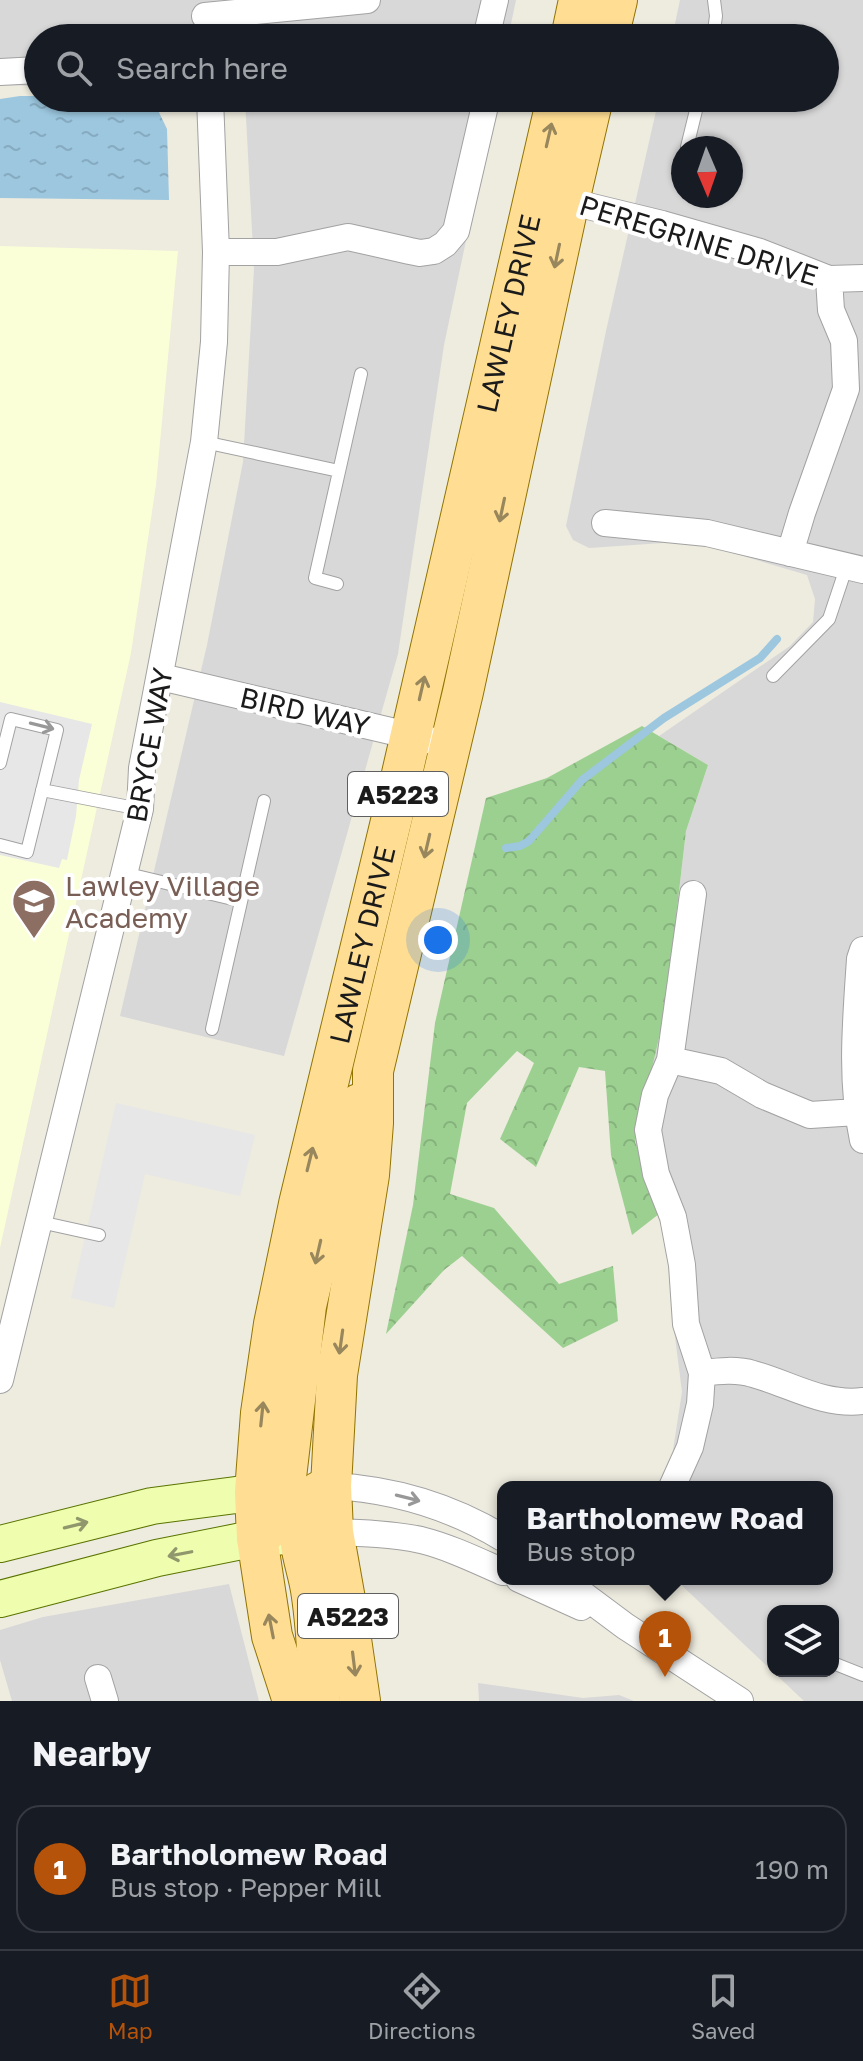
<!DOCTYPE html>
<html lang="en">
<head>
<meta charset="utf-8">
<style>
  :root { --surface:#171b24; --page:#20242c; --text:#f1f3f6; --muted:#9ea1a6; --line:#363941; --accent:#b45309 }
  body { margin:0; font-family:"Golos Text",sans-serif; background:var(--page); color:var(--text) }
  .controls { position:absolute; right:24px; bottom:24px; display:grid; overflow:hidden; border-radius:16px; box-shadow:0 2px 6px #0004 }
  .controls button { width:72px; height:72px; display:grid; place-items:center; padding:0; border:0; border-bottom:2px solid var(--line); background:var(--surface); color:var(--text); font:40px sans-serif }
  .compass { position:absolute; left:671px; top:136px; width:72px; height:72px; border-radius:50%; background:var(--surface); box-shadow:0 2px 6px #0004; rotate:178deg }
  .you { position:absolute; left:438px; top:940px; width:28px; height:28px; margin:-20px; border:6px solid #fff; border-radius:50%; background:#1a73e8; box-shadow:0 0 0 12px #1a73e833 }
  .badge { display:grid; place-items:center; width:52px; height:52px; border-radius:50%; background:var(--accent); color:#fff; font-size:26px; font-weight:700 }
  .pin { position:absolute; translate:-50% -66px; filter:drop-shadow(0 2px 4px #0008) }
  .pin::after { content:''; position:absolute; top:42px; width:28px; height:24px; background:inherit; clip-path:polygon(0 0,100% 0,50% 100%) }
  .popup { position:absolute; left:497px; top:1481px; width:336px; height:104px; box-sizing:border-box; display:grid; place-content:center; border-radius:16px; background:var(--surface); filter:drop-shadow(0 2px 6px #0005); font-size:26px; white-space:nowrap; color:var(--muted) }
  .popup b { font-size:30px; color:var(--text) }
  .popup::after { content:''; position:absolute; left:50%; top:100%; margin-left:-16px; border:16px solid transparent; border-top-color:var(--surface) }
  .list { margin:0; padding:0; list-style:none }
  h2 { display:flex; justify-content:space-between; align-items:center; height:104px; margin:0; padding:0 32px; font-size:34px }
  h2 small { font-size:26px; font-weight:400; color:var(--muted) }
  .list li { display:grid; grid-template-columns:52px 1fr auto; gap:24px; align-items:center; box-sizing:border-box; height:128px; margin:0 16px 16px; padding:0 16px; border:2px solid var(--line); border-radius:24px }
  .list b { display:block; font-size:30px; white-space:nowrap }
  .list p { margin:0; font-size:26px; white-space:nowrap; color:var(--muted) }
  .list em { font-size:26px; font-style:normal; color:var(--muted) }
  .icon { flex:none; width:44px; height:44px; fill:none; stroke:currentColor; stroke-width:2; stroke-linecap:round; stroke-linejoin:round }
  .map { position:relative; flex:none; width:863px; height:1701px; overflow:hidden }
  .search { position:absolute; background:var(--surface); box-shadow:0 2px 6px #0004; left:24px; right:24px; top:24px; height:88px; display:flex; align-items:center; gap:20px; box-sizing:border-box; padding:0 28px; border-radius:44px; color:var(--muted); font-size:30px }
  .sheet { height:248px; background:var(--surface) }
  nav { display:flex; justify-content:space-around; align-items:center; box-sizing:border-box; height:112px; border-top:2px solid var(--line); background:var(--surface); font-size:22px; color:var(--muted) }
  nav a { display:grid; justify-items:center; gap:4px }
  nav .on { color:var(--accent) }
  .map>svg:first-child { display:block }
</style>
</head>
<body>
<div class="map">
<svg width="863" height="1701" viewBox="0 0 863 1701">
  <defs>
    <pattern id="forest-crowns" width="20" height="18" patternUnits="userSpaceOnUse" patternTransform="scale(2)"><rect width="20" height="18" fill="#9cd091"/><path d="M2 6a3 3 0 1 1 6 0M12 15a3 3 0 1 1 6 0" fill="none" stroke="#86b27c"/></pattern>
    <pattern id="water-ripples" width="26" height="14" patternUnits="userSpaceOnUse" patternTransform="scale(2)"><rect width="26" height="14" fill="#9cc7df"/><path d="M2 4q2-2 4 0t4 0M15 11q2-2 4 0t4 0" fill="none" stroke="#86aabf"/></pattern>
  </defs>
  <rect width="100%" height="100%" fill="#eeebdf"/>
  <path fill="#d9d8d8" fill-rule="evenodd" d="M0,0H516L508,38H38V86L0,85Z
    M680,0H863V1701H804L675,1579H827V1487H663L668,1482L682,1392L673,1321L664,1210L635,1142L665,1012L686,831L708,765L659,736L790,646L813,622L815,599L807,575L692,541L589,548L573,540L566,526L606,331L659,98H825V38H672ZM683,148H731V196H683ZM773,1611H833V1671H773Z
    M245,98H496L444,345L398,654L284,1056L120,1016L207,645L243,462L254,269Z
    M229,1584L259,1701H12L0,1660V1630L43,1617Z
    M478,1683L583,1698L619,1695L634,1701H479Z"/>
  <path fill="#faffd7" d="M0,246L178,251L156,485L131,653L0,1248Z"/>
  <path fill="url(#forest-crowns)" d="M642,726L708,765L686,831L665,1012L635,1142L664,1210L632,1235L611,1155L605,1071L579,1067L536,1167L500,1139L534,1063L517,1051L467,1103L450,1194L494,1208L559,1284L613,1266L618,1321L563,1348L462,1256L444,1270L386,1334L413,1205L435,1023L486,798L547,778Z"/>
  <path fill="#e7e7e7" d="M0,702L92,724L79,780L76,816L67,860L62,859L59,868L0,855Z
    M116,1103L255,1135L240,1196L145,1174L114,1308L71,1298Z"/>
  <path fill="url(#water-ripples)" d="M20,96H38V98H143L155,104L167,129L169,200L0,198V99Z"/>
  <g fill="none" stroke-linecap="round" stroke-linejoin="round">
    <path stroke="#9cc7df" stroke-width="8" d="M506,848L520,846L529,841L582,780L664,718L760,658L777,639"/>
    <g stroke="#a2a2a2" stroke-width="14">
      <path id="lane" d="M713,38L716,16L714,0
        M687,147L699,98
        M204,442L339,471
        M337,584L315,578L361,374
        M773,676L829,619L847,565
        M0,763L11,719L57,730L27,852L0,845
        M42,790L140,809
        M124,873L241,901
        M212,1029L264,801
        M40,1222L99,1235
        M833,1663L863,1675"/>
    </g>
    <g stroke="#a2a2a2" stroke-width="28">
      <path id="street" d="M205,16L367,0
        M486,38L495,0
        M0,72L38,70
        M555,198L662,224L760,252L829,279L863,278
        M216,252H277L348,237L410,251L420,253L434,251L445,244L456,231L484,110L483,98
        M605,523L707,533L863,570
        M790,553L802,513L846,389L844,341L831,310L829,279
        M161,677L450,745
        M863,950L860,959C856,1019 850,1080 863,1140
        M670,1060L721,1071L762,1095L810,1115L857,1112
        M702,1373C719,1371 737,1369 753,1374C790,1384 823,1406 863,1401
        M0,1380L140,809L142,768L204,442L214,342L216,252L210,98
        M331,1486C393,1489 450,1506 503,1538
        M672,1487L690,1447L700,1404L702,1373L686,1324L682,1265L673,1217L656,1174L648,1130L655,1095L670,1060L693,894
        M333,1532C362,1533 392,1534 421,1540C449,1547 476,1560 503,1572
        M519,1579L581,1607
        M562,1579L625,1626L740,1701
        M98,1678L105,1701"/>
    </g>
    <g stroke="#597400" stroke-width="38">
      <path id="secondary" d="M0,1544L152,1506L282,1489
        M0,1599L157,1558L257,1538L287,1536"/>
    </g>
    <g stroke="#927400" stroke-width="42">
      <g id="primary">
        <path d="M571,38L579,0"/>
        <path d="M608,38L617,0"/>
        <path d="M257,1538C271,1530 278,1519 283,1503L306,1306L336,1177L359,1104"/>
        <path id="s1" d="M293,1701L272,1636L257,1538L255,1492L261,1413L274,1324L299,1204L393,813L557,98"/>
        <path d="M320,1701C318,1664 317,1627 311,1590C308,1569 297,1544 301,1523C303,1509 311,1495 324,1489"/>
        <path d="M360,1701L346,1605L333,1532L331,1486L337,1375L369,1175L373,1123V1071L463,692L569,201L593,98"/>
      </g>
    </g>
    <use href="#lane" stroke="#fff" stroke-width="12"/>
    <use href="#street" stroke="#fff" stroke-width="26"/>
    <use href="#secondary" stroke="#effdae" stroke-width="36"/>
    <use href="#primary" stroke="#ffde93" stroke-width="40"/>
  </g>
  <defs><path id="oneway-shaft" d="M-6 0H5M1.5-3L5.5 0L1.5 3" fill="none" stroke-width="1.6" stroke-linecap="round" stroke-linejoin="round" transform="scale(2)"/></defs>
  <g stroke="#98865d">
    <use href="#oneway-shaft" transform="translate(549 135) rotate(-77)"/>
    <use href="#oneway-shaft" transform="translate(557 256) rotate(102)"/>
    <use href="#oneway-shaft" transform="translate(502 510) rotate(102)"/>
    <use href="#oneway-shaft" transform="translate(422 688) rotate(-77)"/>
    <use href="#oneway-shaft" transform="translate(427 846) rotate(103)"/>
    <use href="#oneway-shaft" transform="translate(310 1159) rotate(-76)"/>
    <use href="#oneway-shaft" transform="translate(318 1252) rotate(103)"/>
    <use href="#oneway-shaft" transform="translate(341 1342) rotate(98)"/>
    <use href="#oneway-shaft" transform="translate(262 1414) rotate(-84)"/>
    <use href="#oneway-shaft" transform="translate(271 1626) rotate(-101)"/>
    <use href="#oneway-shaft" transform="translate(354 1664) rotate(83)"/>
  </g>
  <g stroke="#989898">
    <use href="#oneway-shaft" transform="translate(42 726) rotate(14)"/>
    <use href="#oneway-shaft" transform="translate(408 1498) rotate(14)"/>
  </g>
  <g stroke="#90976c">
    <use href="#oneway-shaft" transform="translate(76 1525) rotate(-14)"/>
    <use href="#oneway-shaft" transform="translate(180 1554) rotate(169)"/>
  </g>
  <defs>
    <g id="school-pin" transform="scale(2.3)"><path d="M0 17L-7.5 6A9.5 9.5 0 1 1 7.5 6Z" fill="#8d6e63" stroke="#fff"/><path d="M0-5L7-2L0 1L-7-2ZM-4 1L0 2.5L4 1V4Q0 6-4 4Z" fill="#fff"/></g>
  </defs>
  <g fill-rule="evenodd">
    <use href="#school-pin" x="34" y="901"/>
  </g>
  <g text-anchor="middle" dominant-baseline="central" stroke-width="8" stroke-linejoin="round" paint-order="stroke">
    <g fill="#fff" stroke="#5f5f5f" stroke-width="2">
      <rect x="348" y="772" width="100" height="44" rx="6"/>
      <rect x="298" y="1594" width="100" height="44" rx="6"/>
    </g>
    <g font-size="26" font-weight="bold" fill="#1b1b1b">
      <text x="398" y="794">A5223</text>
      <text x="348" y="1616">A5223</text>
    </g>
    <g font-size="28" fill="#1b1b1b" stroke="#fff">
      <text transform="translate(699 240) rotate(17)">PEREGRINE DRIVE</text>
      <text stroke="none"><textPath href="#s1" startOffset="1420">LAWLEY DRIVE</textPath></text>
      <text transform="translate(305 711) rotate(13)">BIRD WAY</text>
      <text transform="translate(149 745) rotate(-80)">BRYCE WAY</text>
      <text stroke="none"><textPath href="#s1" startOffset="772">LAWLEY DRIVE</textPath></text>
    </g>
    <g font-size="28" fill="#785e54" stroke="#fff" text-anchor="start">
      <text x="65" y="885">Lawley Village<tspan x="65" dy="32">Academy</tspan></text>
    </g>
  </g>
</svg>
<div class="controls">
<button><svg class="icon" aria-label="layers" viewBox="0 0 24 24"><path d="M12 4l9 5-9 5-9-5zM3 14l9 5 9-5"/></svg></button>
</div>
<svg class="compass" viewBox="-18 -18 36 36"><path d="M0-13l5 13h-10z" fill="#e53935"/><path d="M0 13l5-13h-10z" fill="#9ea1a6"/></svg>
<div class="you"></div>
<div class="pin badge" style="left:665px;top:1677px">1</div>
<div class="popup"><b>Bartholomew Road</b>Bus stop</div>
<div class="search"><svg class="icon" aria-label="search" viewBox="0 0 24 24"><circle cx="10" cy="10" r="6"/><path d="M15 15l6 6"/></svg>Search here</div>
</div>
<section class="sheet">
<h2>Nearby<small></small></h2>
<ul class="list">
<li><span class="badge">1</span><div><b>Bartholomew Road</b><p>Bus stop · Pepper Mill</p></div><em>190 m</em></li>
</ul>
</section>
<nav>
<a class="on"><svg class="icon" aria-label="map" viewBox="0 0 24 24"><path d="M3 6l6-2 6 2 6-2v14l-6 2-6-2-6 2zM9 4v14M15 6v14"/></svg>Map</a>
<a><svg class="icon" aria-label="directions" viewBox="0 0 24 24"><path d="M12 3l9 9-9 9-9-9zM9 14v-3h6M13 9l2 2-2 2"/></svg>Directions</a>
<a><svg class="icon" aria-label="saved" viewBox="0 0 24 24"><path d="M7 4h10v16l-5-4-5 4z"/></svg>Saved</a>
</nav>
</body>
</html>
